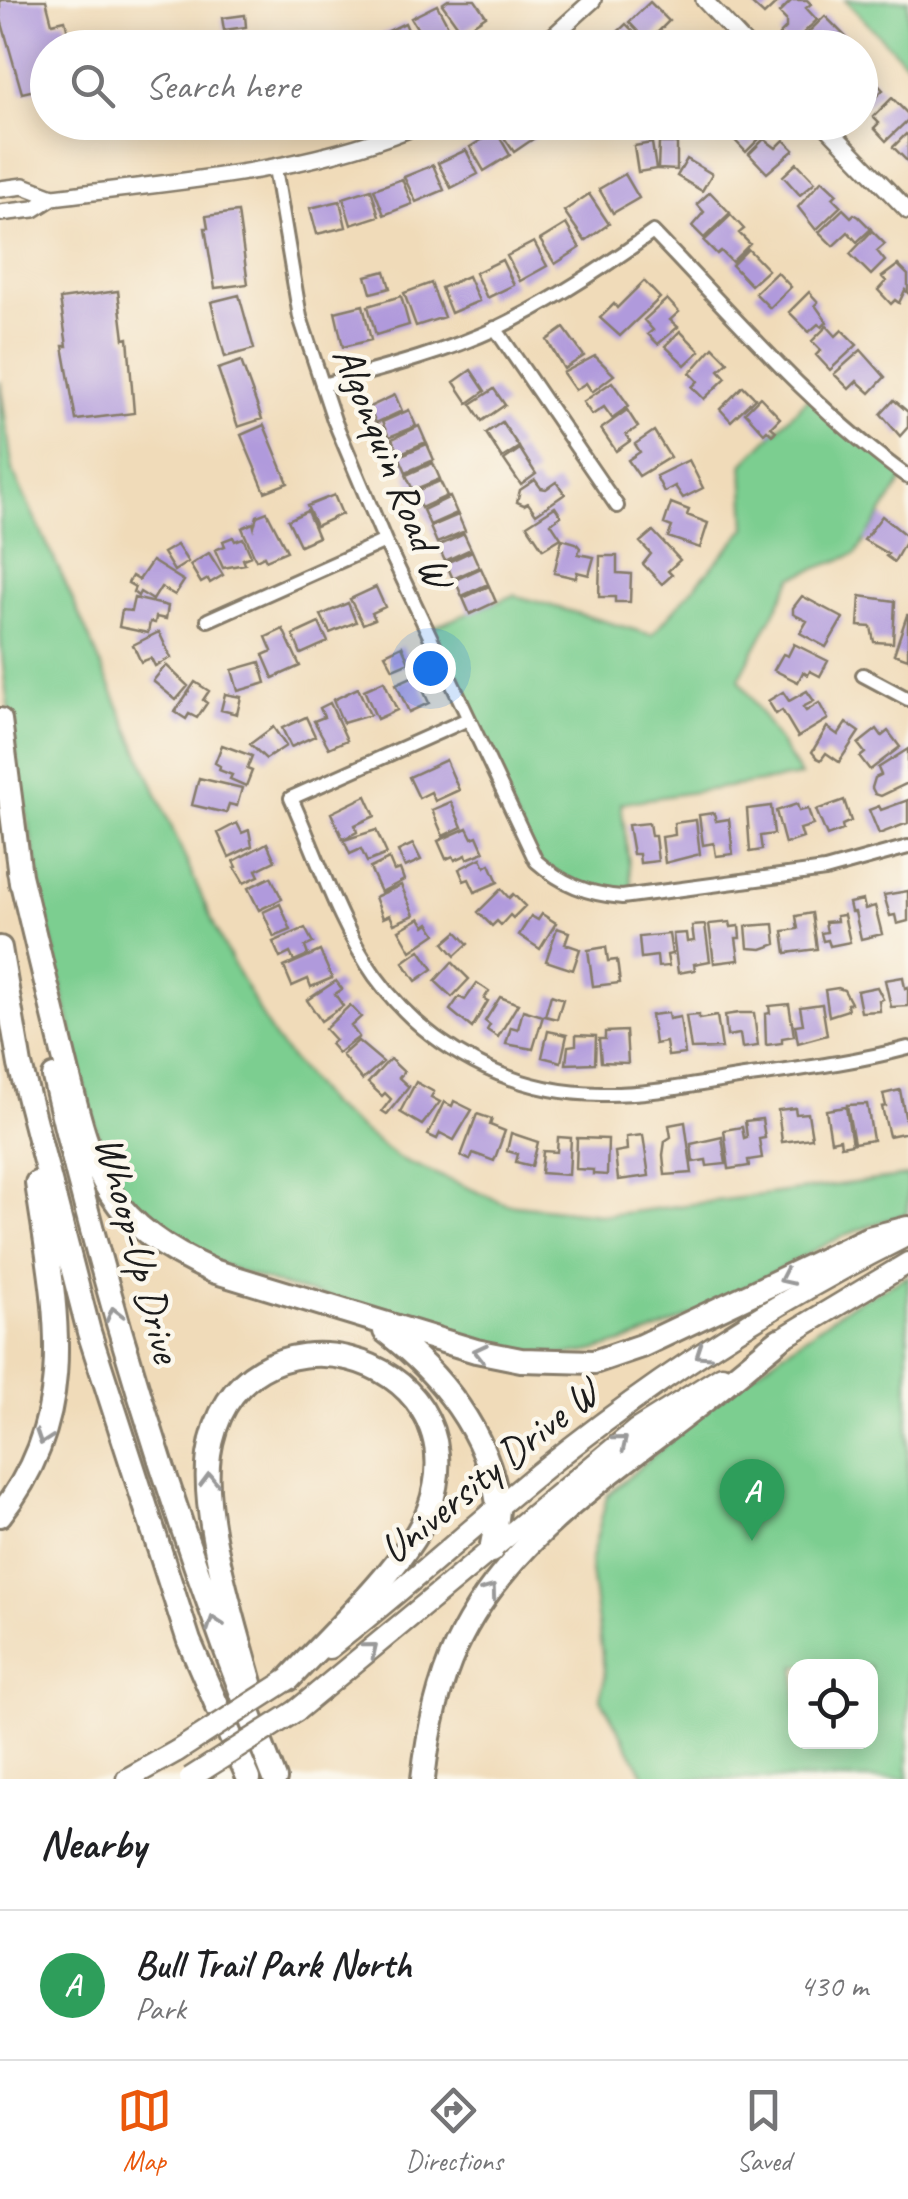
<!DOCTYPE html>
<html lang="en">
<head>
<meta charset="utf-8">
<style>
  :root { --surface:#fff; --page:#f6f6f6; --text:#202124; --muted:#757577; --line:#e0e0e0; --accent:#ea580c }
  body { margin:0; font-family:Caveat,sans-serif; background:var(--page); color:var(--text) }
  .controls { position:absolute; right:30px; bottom:30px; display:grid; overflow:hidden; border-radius:20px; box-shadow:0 5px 25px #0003 }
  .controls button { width:90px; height:90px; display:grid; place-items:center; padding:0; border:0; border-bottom:2px solid var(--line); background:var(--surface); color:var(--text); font:50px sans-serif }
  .you { position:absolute; left:430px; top:668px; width:35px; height:35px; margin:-25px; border:8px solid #fff; border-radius:50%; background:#1a73e8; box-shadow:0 0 0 15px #1a73e833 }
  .badge { display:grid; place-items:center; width:65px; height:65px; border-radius:50%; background:var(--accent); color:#fff; font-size:32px; font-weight:700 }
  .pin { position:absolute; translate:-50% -82px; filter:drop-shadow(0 2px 5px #0008) }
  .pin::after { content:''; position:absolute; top:52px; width:35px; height:30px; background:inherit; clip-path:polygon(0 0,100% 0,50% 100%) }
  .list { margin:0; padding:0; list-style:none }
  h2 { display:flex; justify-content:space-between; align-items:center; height:130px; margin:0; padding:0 40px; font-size:42px }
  h2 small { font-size:32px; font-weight:400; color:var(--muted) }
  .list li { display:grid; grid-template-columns:65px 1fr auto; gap:30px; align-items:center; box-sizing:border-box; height:150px; padding:0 40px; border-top:2px solid var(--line) }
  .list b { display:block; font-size:38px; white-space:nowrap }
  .list p { margin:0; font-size:32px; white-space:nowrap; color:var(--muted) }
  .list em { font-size:32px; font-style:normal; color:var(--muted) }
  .icon { flex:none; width:55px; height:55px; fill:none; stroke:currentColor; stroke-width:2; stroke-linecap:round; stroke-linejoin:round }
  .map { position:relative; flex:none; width:908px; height:1779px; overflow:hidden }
  .search { position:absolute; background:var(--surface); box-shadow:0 5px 25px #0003; left:30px; right:30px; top:30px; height:110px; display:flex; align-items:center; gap:25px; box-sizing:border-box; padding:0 35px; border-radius:55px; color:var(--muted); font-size:38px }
  .sheet { height:280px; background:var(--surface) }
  nav { display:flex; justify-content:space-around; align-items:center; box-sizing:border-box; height:140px; border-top:2px solid var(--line); background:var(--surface); font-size:28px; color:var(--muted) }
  nav a { display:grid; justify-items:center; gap:5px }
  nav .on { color:var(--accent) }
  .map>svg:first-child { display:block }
</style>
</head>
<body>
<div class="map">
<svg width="908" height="1779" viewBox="0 0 908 1779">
  <rect width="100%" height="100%" fill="#fbf7ec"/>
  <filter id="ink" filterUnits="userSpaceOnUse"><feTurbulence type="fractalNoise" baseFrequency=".01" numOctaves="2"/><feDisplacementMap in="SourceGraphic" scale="20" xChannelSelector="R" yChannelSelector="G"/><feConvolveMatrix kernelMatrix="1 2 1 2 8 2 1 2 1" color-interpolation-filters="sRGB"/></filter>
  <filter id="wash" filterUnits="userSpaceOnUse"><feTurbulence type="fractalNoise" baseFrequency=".0048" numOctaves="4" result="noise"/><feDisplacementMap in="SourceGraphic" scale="40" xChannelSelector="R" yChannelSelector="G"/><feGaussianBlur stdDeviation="2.25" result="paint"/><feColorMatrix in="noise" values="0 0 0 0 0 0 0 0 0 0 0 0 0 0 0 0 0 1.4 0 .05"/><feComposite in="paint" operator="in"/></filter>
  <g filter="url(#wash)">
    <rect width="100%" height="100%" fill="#f0dbb9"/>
    <path fill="#7bce90" stroke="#4c7556" stroke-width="2.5" fill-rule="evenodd" d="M845,0H908V65Z
      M0,381L13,472L64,580L222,943L274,1038L329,1105L398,1158L506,1204L608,1215L908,1176V1213C882,1222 854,1230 829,1243C752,1282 677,1332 592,1351C526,1367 443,1326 379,1310C300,1290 180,1268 129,1199C97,1158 82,1075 70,1025C52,951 38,876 24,801C14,744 3,685 0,626C0,545 0,463 0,381Z
      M811,395L906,475L856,554L793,577L739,679L801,776L621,803L633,895H597L536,861L426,630L514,595L652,635L746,528L743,464Z
      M908,1276V1779H646L600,1697L605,1678L590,1563L607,1496L716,1400L850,1305ZM796,1666H870V1742H796Z"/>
    <g id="blocks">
      <path fill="#b09adc" d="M0,0H46L52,23L65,20L69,36L62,38L64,48H48V87L22,93L0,16Z
        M448,0H475L486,16L462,32L442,4Z
        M754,0H780L764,15L751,3Z
        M792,0H807L811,4L806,8L817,20L790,46L779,35L786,28V20L779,13Z
        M650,2L669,21L648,42L629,22Z
        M437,5L454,37L429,48L411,18Z
        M245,15L246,27L224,30L222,18Z
        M825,16L846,37L835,48H792Z
        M405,23L416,48H387L380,35Z
        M626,24L645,44L641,48H607L604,45Z
        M867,73L883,90L867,105L860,99V79Z
        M892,98L908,114V120L886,141L874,128L879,123L873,117Z
        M508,122H530L539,135L514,152L498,129Z
        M737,122H762L755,129L762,136L746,152L727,132Z
        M496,131L510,155L484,171L470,147Z
        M906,134L908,136V162L893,147Z
        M764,139L776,148L784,140L794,150L767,173L749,154Z
        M652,143L656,169L638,172L634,146Z
        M659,143H677V170L658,169Z
        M466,150L478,174L451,188L438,163Z
        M687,159L712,174L702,191L677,176Z
        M797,163L815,182L800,195L783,176Z
        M433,165L444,190L416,202L404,177Z
        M625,174L639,198L613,213L599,189Z
        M402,179L412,204L384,215L374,189Z
        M822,180L837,194L833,198L841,206L816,230L798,207Z
        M371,189L379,216L351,225L343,198Z
        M710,192L730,213L704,238L692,226L704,212L697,204Z
        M589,194L609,224L585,241L564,211Z
        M340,201L346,227L317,234L310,208Z
        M843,209L851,217L854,214L859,217L871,229L857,242L848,232L833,246L819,232Z
        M238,212L248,284L215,288L205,228H208L206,216Z
        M731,215L744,229L739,233L750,244L732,262L721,251L717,254L704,241Z
        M566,224L580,248L555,264L540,240Z
        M872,231L885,244L877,251L885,261L871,275L850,254Z
        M534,242L547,266L520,281L507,256Z
        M748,249L768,270L751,285L732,265Z
        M502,260L514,285L487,298L475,273Z
        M898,265L908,275V293L905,290L899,303L895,300L891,304L878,290L886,281L882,277Z
        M385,271L390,288L371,293L366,276Z
        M777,272L791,287L770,308L755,293Z
        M468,276L479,301L451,313L441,288Z
        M644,281L660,298L620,336L600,318L614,304L617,308Z
        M431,283L444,317L416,326L404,293Z
        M118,291L124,339L128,338L134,413L76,420L63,346H67L60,299Z
        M809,292L818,302L815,305L827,322L822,327L818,324L809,332L789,312Z
        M239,295L254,349L225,357L211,302Z
        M401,296L409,325L376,335L368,306Z
        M667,299L679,312L670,320L678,327L658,344L648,334L653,330L644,320Z
        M363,305L371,340L343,347L335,312Z
        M827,326L836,336L842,330L857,345L830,370L816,355L821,350L812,341Z
        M564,328L584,356L564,369L547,340Z
        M680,331L700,351L685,365L665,346Z
        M713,347L728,362L719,370L726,378L704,399L692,387L698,381L690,373Z
        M861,350L885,377L870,393L857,381L849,389L834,374Z
        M595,356L614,375L592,392L586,383L575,390L563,373Z
        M241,361L262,419L238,427L218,369Z
        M471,370L485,391L468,403L454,382Z
        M612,382L629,406L612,418L604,407L592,415L583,402Z
        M743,386L755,398L731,421L720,409Z
        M494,389L505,405L482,421L471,404Z
        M395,395L402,411L376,423L369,407Z
        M760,397L780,418L771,427L776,431L772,435L767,430L764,433L745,412Z
        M894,400L908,412V427L900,436L881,414Z
        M409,410L416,426L389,437L382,422Z
        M627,410L638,427L626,435L630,441L616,451L601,429Z
        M502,422L519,447L502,458L486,433Z
        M264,425L288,483L265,492L241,435Z
        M419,426L426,442L399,454L392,439Z
        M654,431L670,457L639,476L628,460L640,452L635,444Z
        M427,444L434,460L406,472L399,456Z
        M520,449L536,474L521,485L504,460Z
        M689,460L703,488L683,498L675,486L664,492L656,476Z
        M433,463L440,479L413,490L406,475Z
        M535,480L541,488L546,489L556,482L565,494L536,514L528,503L524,505L517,502L520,490Z
        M440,481L447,496L421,508L414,492Z
        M334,495L342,514L316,526L307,506Z
        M450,497L457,513L430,525L423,510Z
        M671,503L689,510L687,515L708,523L700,548L668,537L672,527L664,524Z
        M555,507L561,516L551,523L561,538L543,549L527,525Z
        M307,511L318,537L300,545L288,520Z
        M267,512L287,551L266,560L264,556L256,560L242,528L253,523L254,527L257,516Z
        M458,515L465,531L437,543L430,527Z
        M882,516L908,537L894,562L886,556L888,554L864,540Z
        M653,531L680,560L668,571L672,575L662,584L643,564L651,554L640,542Z
        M464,534L471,549L445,561L438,546Z
        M233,537L235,541L243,538L251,556L243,559L245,564L223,568L215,550L225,546L223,541Z
        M562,539L576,543L580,548L578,554L594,557L589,575L577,572L576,578L554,573Z
        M177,545L188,562L174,571L163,553Z
        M472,551L479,567L453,579L446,563Z
        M209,553L223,575L210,583L208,579L201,583L190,565Z
        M600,556H617V573L631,574L630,602H615V597H599Z
        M152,561L184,581L175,595L161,587L153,600L140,592L138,596L133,592L135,587L128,583L132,576L139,580Z
        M481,568L488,584L462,596L455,580Z
        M489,586L496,602L470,614L463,598Z
        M376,587L385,607L372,613L375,619L363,624L350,599Z
        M802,596L843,618L826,647L800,633L807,621L793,614V608Z
        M860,596L895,601L893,643L874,642L871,627L858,626Z
        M134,598L168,606L166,619L156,617L155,623L150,622L148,633L119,627L122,610L131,611Z
        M348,603L356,622L330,633L321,615Z
        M907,615H908V659L894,654Z
        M319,623L328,642L301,654L293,635Z
        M283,629L300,666L273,678L263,655L272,651L266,637Z
        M159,632L171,658L155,666L151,658L141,662L133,645Z
        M794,644L828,661L820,676L810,671L808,675L803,672L798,682L774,670L783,654L788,656Z
        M402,646L409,662L393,669L385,654Z
        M260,662L266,683L238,691L232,670Z
        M166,665L188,686L176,700L153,681Z
        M416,675L429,703L409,712L396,684Z
        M384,681L397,710L377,719L364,690Z
        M195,682L209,691L203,700L207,703L197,718L189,714L186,719L175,712Z
        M358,688L370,715L343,723L333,700Z
        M807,691L814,701L803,707L806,711L819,703L828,719L798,737L782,710L776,714L768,701L783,692L789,701Z
        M225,694L241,697L237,714L221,710Z
        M330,703L347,740L329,748L314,721L324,717L320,708Z
        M306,717L315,736L291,747L282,728Z
        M846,723L859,732L839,762L826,753L821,760L817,758L812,752L827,727L838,735Z
        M273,727L286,746L266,759L250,744Z
        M877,729L882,736L888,731L900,747L870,770L860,757L865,753L858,744Z
        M222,745L252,756L247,769L252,771L246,786L230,779L232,775L219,770L220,766L215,763Z
        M908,749V783L881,796L875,794L872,788L875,778L881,775L878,768Z
        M446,760L459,790L435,801L431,792L419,798L409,777Z
        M199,778L242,788L237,806L229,804L226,813L192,805Z
        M366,796L375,816L355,825L357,832L343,839L331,813Z
        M844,800L851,821L842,825L843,830L827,836L816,810Z
        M908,800V823L879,834L869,810L879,806L881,810Z
        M451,802L462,827L443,836L432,810Z
        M797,804L799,811L808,809L813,825L800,829L803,838L785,844L776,811Z
        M771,806L774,834L760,836L762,850L750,852L747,809Z
        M714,813L716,821L729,819L733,854L716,856L714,843L703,845L699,815Z
        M696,820L700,854L665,863L662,837L675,835L674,823Z
        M237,823L242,833L249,830L252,846L229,857L218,833Z
        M649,823L651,836H655L658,861L640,863L639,854H633L628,825Z
        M467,828L472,838L477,836L484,852L467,859L466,855L455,860L453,856L446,859L438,841Z
        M376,830L387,854L367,862L361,849L350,854L344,840Z
        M267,843L275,861L256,870L259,876L244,883L235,868L237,867L234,861Z
        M413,844L421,860L405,867L398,851Z
        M481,858L485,867L490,864L498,882L475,892L469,879L464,881L459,869Z
        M389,859L394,871L400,869L404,880L381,892L370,868Z
        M271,877L282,899L259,910L248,888Z
        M401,885L414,915L394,924L390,915L383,918L375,897Z
        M501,889L509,898L513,894L525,906L513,918L510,915L501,925L497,921L492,926L478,912Z
        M908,891V921L897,924L895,915L890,916L884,895Z
        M863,900L865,909L875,906L882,934L861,939L855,912H851L849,903Z
        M280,904L291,930L274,937L263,912Z
        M812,913L817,949L786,953L783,931L798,929L796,916Z
        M542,914L556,923L540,949L519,935L531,916L538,920Z
        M844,915L850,942L830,946L828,940L823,941L821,933L827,932L825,922L837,921L836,916Z
        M420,918L425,926L429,923L436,934L411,951L399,930Z
        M730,922L731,927L739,926L740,938H736L739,960L714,963L709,924Z
        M774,924L776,944L762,949L748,948L746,926Z
        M705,925L710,961L694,964L695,970L678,973L673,934L686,933L687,942L694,941L692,926Z
        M305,928L313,943L305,947L308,955L294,961L290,953L280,958L273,942Z
        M557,928L569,932L565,944L580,949L573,970L546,961Z
        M457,932L468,944L455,956L444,943Z
        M669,934L672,954L667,955L669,966L658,967L657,956L641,958L639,937Z
        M606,947L608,961L617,960L620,983L593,986L588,950Z
        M420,950L433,969L416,981L403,962Z
        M320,951L332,978L311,987L308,979L292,986L284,967Z
        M452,962L469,979L452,997L435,981Z
        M903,977L905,988L908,987V1006L891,1007L885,980Z
        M336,981L342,989L335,994L343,1006L321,1021L307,1000Z
        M477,983L489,991L484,999L488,1001L472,1028L450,1010L459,997L465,1000Z
        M877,987L883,999L879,1000L880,1011L861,1012L857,991Z
        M838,988L844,990L851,1003L847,1004L848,1010L829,1016L825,990Z
        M551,995L563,999L557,1019L545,1016Z
        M500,997L518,1004L498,1037L487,1030L490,1025L485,1021Z
        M789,1004L794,1036L782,1038V1043L766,1045L765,1014L770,1013L769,1006Z
        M822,1004L827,1035L798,1043L795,1025L803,1024L800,1007Z
        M350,1005L361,1017L351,1026L359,1037L338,1053L330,1044L335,1040L325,1029Z
        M523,1010L543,1016L533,1049L506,1044L511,1027L518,1029Z
        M668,1013L669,1019L680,1017L685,1054L668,1056L666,1042L655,1044L651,1015Z
        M739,1013H754L758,1046L742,1048L740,1034L727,1036L725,1015Z
        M699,1015V1019L717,1016L722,1048L691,1049L686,1016Z
        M548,1031L567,1035L561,1062L542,1057Z
        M626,1031L628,1063L601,1062L599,1039H605V1032Z
        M576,1035L596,1036L595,1063L566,1064L568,1046L576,1045Z
        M358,1041L383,1062L362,1080L342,1055Z
        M390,1059L404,1072L399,1078L409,1087L387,1114L382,1111L391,1099L385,1093L382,1096L368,1083Z
        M416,1082L434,1092L431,1097L440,1102L422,1125L400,1112Z
        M900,1090L908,1132L889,1136L882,1107L886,1106L883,1094Z
        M454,1101L472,1110L454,1140L440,1133L437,1139L428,1135L444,1102L452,1106Z
        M867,1104L873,1140L854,1143L847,1105Z
        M846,1107L852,1144L841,1146L840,1139L831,1141L826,1110Z
        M795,1108L796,1114L808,1113L812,1138L782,1142L778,1110Z
        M477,1114L492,1119L490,1125L505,1131L494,1161L473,1153L470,1160L461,1156Z
        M762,1119L765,1138L759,1139L762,1158L748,1160L749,1166L729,1169L724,1130L742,1127L744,1138L747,1137L745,1121Z
        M685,1122L692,1173L665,1175L663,1155L665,1141L671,1137L669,1125Z
        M511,1133L538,1142L532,1166L516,1162L518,1154L507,1151Z
        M643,1135L649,1176L618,1180L615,1152L627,1150L626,1137Z
        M558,1137L571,1138L569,1175L541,1173L543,1151L557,1152Z
        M722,1137L726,1164L707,1166L706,1160L693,1162L691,1144Z
        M577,1138L608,1139L607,1175L593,1174V1170L576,1169Z"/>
    </g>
  </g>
  <g filter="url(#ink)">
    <use href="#blocks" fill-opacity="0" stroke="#867c6a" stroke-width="2.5"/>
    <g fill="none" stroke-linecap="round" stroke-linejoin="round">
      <g stroke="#867c6a" stroke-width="18">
        <path id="minor" d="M275,168L300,317L334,420L385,541L536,861C562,884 587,894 622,897L825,870L908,847
          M495,328L617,506
          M322,385C381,369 441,354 497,328C553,301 603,268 653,232C734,316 812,409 908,477
          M208,620L385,541
          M863,675L908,699
          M468,719L291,798C316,853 340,927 375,976C427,1048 512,1094 601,1094C649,1095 697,1084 744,1077C799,1069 855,1062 908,1048"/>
      </g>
      <g stroke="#867c6a" stroke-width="20">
        <path id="tertiary" d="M704,0L749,48
          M540,48L593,0
          M822,122L908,211
          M0,189L24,186L53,197
          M0,213L34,209L53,197C178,181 309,173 426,122"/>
      </g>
      <g stroke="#867c6a" stroke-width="25">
        <path id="primary" d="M768,1347L908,1263
          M329,1648C403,1591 472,1527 545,1468C657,1378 779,1299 908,1235
          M296,1711L636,1430L722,1376
          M127,1779L177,1751"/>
      </g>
      <g stroke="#867c6a" stroke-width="28">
        <path id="motorway" d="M0,720L21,883
          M19,871C34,933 49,995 64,1057C75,1101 85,1154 111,1194C134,1230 174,1254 213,1271L476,1351L521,1360L594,1362L641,1346L869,1238L908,1228
          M0,948L20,1065L89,1332L189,1641L249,1779
          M54,1077C109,1317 184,1550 275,1779
          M385,1331C440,1373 488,1432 498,1504C499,1518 493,1536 491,1551
          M0,1515C83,1411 54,1302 37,1183
          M254,1694C237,1631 200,1518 209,1455C233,1286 486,1349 429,1509C410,1561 329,1636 289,1679
          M423,1779C428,1734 437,1688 456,1647C503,1545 604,1478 690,1412C720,1389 749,1364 779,1340"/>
      </g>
      <use href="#minor" stroke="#fff" stroke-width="12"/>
      <use href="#tertiary" stroke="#fff" stroke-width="15"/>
      <use href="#primary" stroke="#fff" stroke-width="20"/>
      <use href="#motorway" stroke="#fff" stroke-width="22"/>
      <g stroke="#867c6a" stroke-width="25" stroke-linecap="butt">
        <path id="primary-bridge" d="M177,1751L289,1679
          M190,1778L296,1711"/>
      </g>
      <use href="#primary-bridge" stroke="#fff" stroke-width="20"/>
    </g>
    <defs><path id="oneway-chevron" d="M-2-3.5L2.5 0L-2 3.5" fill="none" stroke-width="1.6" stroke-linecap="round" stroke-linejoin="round" transform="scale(2.5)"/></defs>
    <g stroke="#999">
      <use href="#oneway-chevron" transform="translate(786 1278) rotate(155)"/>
      <use href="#oneway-chevron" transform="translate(114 1314) rotate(-105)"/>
      <use href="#oneway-chevron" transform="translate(480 1352) rotate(-167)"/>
      <use href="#oneway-chevron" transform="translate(702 1353) rotate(146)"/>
      <use href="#oneway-chevron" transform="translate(43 1438) rotate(109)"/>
      <use href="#oneway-chevron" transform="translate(621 1442) rotate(-39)"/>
      <use href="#oneway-chevron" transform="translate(209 1480) rotate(-91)"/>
      <use href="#oneway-chevron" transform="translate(490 1591) rotate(-54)"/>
      <use href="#oneway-chevron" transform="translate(214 1623) rotate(-109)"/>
      <use href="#oneway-chevron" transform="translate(371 1649) rotate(-39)"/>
    </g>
  </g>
  <g text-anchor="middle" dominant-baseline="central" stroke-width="9" stroke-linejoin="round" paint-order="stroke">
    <g font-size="42" fill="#1c1c1c" stroke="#fbf7ec">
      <text transform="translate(393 467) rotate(68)">Algonquin Road W</text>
      <text transform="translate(138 1249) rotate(75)">Whoop-Up Drive</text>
      <text transform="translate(489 1471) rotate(-39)">University Drive W</text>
    </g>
  </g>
</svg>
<div class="controls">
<button><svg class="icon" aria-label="locate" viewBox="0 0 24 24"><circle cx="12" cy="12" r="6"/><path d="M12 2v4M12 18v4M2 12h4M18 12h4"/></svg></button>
</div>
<div class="you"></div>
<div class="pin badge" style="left:752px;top:1541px;background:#2e9e5b">A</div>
<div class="search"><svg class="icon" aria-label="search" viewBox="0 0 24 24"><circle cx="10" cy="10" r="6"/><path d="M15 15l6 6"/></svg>Search here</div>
</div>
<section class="sheet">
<h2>Nearby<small></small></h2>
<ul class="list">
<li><span class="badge" style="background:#2e9e5b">A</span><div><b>Bull Trail Park North</b><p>Park</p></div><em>430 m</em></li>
</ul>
</section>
<nav>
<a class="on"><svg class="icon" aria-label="map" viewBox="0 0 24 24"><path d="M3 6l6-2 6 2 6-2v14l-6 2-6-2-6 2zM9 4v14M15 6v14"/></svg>Map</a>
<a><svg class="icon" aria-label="directions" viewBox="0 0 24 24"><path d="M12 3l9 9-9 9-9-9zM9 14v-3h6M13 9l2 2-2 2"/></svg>Directions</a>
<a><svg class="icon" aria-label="saved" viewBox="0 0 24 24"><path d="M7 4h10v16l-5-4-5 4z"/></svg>Saved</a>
</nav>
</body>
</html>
